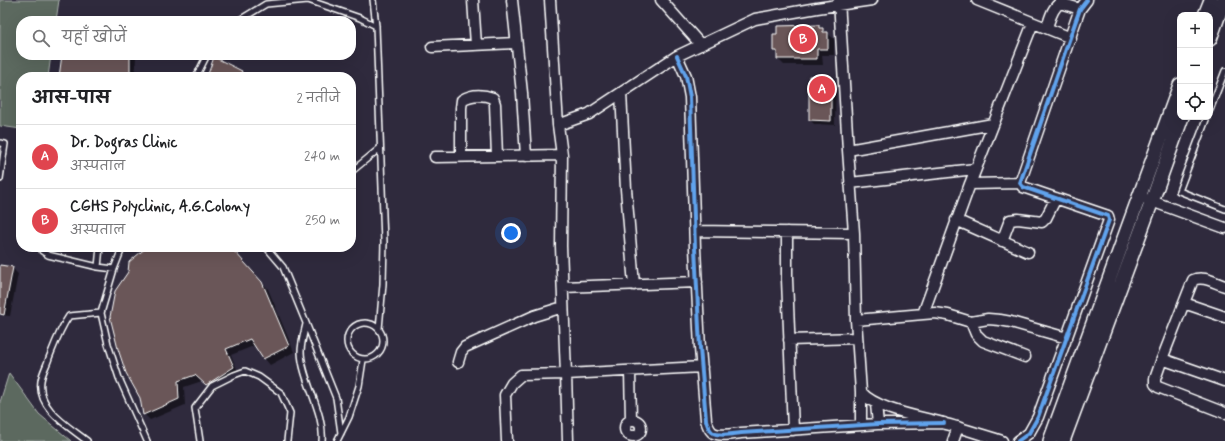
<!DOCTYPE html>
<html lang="hi">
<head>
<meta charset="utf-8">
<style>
  :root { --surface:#fff; --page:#f2f2f2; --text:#202124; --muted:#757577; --line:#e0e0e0; --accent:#847042 }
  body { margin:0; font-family:Mynerve,"Playpen Sans Deva",sans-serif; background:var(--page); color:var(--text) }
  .controls { position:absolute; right:12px; top:12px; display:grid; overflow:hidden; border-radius:8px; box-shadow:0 4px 16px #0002 }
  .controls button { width:36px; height:36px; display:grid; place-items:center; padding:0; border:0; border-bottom:1px solid var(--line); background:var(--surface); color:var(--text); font:20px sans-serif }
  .you { position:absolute; left:511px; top:233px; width:14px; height:14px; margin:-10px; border:3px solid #fff; border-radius:50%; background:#1a73e8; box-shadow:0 0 0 6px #1a73e833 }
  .badge { display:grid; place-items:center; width:26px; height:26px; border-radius:50%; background:var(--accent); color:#fff; font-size:13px; font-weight:700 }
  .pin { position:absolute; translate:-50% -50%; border:2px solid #fff; box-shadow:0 1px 4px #0006 }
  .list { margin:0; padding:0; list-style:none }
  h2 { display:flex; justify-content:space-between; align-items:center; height:52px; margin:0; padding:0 16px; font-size:17px }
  h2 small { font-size:13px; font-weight:400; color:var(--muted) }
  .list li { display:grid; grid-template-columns:26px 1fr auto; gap:12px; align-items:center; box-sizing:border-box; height:64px; padding:0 16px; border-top:1px solid var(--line) }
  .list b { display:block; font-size:15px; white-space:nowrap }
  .list p { margin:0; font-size:13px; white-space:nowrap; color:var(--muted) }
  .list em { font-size:13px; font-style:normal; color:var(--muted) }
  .icon { flex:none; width:22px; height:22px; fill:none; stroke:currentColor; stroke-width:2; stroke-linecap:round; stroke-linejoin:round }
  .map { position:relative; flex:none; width:1225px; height:441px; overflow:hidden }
  .search { position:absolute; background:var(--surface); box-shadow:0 4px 16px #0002; left:16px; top:16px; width:340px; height:44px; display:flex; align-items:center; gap:10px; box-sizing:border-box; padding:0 14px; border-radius:16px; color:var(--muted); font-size:15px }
  .panel { position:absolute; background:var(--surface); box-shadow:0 4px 16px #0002; left:16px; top:72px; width:340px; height:180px; border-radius:16px }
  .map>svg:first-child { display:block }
</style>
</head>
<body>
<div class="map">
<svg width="1225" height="441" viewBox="0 0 1225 441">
  <rect width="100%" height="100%" fill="#2f2a3d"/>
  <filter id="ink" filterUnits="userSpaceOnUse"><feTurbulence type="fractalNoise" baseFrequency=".025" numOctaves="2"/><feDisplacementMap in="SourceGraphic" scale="8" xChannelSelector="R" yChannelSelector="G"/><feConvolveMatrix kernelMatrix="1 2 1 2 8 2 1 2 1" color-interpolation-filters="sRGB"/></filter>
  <g filter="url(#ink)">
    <path fill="#5b695f" stroke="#adb4af" d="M0,0H59L56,21H21V55H51L48,77H21V129L0,126Z
      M9,373L39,414L71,441H0V402Z"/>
    <path fill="#0007" d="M819,26L834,39V55H822L823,65H784L778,59V55L774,51V35Z
      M63,55H136L135,77H60Z
      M241,72L246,77H209Z
      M810,77H831L836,82L835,125L814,124L810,120Z
      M150,247H221L241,259L268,289L294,352L270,365L264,358L256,345L231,355L239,374L213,391L202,381L184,387L185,405L150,420L144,414L141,397Z
      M0,266L12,268L18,274L10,316L0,315Z"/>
    <path fill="#6a5758" stroke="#fff" d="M819,25V28H823V32H828V49H817V59H777V51H773V34H777V26Z
      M62,55H130V77H59Z
      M214,57L242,71L240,77H207Z
      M809,76H831V121L809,120Z
      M147,247H224L235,252L262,282L289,346L263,359L250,339L226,349L234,367L206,385L195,375L178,381L179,399L143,415L140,398L126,373L118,349L110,317L115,291L128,272L129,262Z
      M0,265L13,267L4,315L0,314Z"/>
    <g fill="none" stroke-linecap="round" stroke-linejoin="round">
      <g stroke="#fff" stroke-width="8">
        <path id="service" d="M373,0L376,26L384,242L383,284L379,329
          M238,21L266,4L308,0L360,18L376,26
          M196,77L207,55
          M1210,110L1225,71
          M1207,117L1179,191L1225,209
          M0,143L5,144L0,179
          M351,172L380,148
          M41,247L42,251L48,255L98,267L114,269
          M126,247L121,251L114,269L101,313L108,344L119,378L147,441
          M266,247L283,267L306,323L336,398L341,433
          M98,267L100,247
          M347 341a18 18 0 1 1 36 0a18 18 0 1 1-36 0Z
          M306,324C304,333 301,343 301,352C302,381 325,412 322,441
          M87,441C68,426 37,409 41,381C42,373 47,365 49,358C55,343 60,329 69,316L101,313
          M200,441L195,408L212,386L234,375L245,371L259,377L281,393L290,413L287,441
          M337,441L349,417L359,386L363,360"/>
      </g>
      <g stroke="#fff" stroke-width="13">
        <path id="minor" d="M473,0L476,45
          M512,0L522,93L526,156
          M550,0L558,125L562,155L561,246L566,374L702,367
          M661,0L701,45
          M839,0L848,150L854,233L856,320L861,392V425
          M977,0L1071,38
          M1047,27C1050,19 1052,8 1060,3L1080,9
          M432,47L516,43
          M677,56L686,76L690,97L695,248L700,348L706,420C707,424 709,429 712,432C718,437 733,434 741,433L878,424L944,423
          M621,93L626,189L634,285
          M558,125L589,114L677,56L755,19L817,8L872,0
          M848,150L993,124
          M435,157L562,155
          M461,157V108L462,100C472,94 482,94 493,98L495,104L497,156
          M850,183L975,169
          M970,184L1020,183
          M1146,199L1225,228
          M956,220L1028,252
          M695,231L854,233
          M787,232V279L793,430
          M1002,241L1010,220L1018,219L1042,222L1046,218L1056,198
          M1225,286C1215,283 1203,275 1193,280L1162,359L1155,379V384L1158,387L1225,413
          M563,287L697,282
          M1184,303L1225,317
          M923,314L935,313L948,315L971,322L988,319L1000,320L1011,322L1067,338
          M856,320L923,314L970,184L1033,23
          M971,322L976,334L983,341L1025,357
          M789,340L857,338
          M1162,359L1225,381
          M458,362L461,352L465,347L534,316L563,307
          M630,371L631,420
          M861,392C876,410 922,417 946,424C965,429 983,435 1002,441
          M876,404L878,424
          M625 428a8 8 0 1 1 16 0a8 8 0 1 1-16 0Z
          M507,441L505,395L512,383L521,375L566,374L568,441
          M953,441L958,427
          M1018,441L1029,433L1038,417L1109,220L1108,216L1023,187L1020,183L1075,23L1080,9L1087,0"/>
      </g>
      <g stroke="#fff" stroke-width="16">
        <path id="tertiary" d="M1205,15L1211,0
          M1210,39L1224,0
          M1050,441L1180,85
          M1063,441L1152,201L1182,117"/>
      </g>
      <use href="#service" stroke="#2f2a3d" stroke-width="5"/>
      <use href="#minor" stroke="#2f2a3d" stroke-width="10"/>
      <use href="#tertiary" stroke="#2f2a3d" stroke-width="13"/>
      <g stroke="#2f2a3d" stroke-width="6">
        <path id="cycleway" d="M677,56L686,76L690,97L695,248L700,348L706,420C707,424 709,429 712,432C718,437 733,434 741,433L878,424L944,423
          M1018,441L1029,433L1038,417L1109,220L1108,216L1023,187L1020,183L1075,23L1080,9L1087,0"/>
      </g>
      <use href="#cycleway" stroke="#60a3ed" stroke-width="4"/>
    </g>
  </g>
</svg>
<div class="controls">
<button>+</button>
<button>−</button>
<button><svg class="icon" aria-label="locate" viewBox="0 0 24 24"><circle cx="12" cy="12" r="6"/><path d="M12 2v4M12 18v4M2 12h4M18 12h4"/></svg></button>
</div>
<div class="you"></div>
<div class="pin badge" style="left:822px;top:89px;background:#e0444e">A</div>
<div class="pin badge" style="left:803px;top:39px;background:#e0444e">B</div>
<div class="search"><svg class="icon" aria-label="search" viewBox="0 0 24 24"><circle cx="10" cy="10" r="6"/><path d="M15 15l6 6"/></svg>यहाँ खोजें</div>
<section class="panel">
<h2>आस-पास<small>2 नतीजे</small></h2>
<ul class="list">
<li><span class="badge" style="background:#e0444e">A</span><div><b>Dr. Dogras Clinic</b><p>अस्पताल</p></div><em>240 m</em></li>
<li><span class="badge" style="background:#e0444e">B</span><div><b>CGHS Polyclinic, A.G.Colony</b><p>अस्पताल</p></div><em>250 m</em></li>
</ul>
</section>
</div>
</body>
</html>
